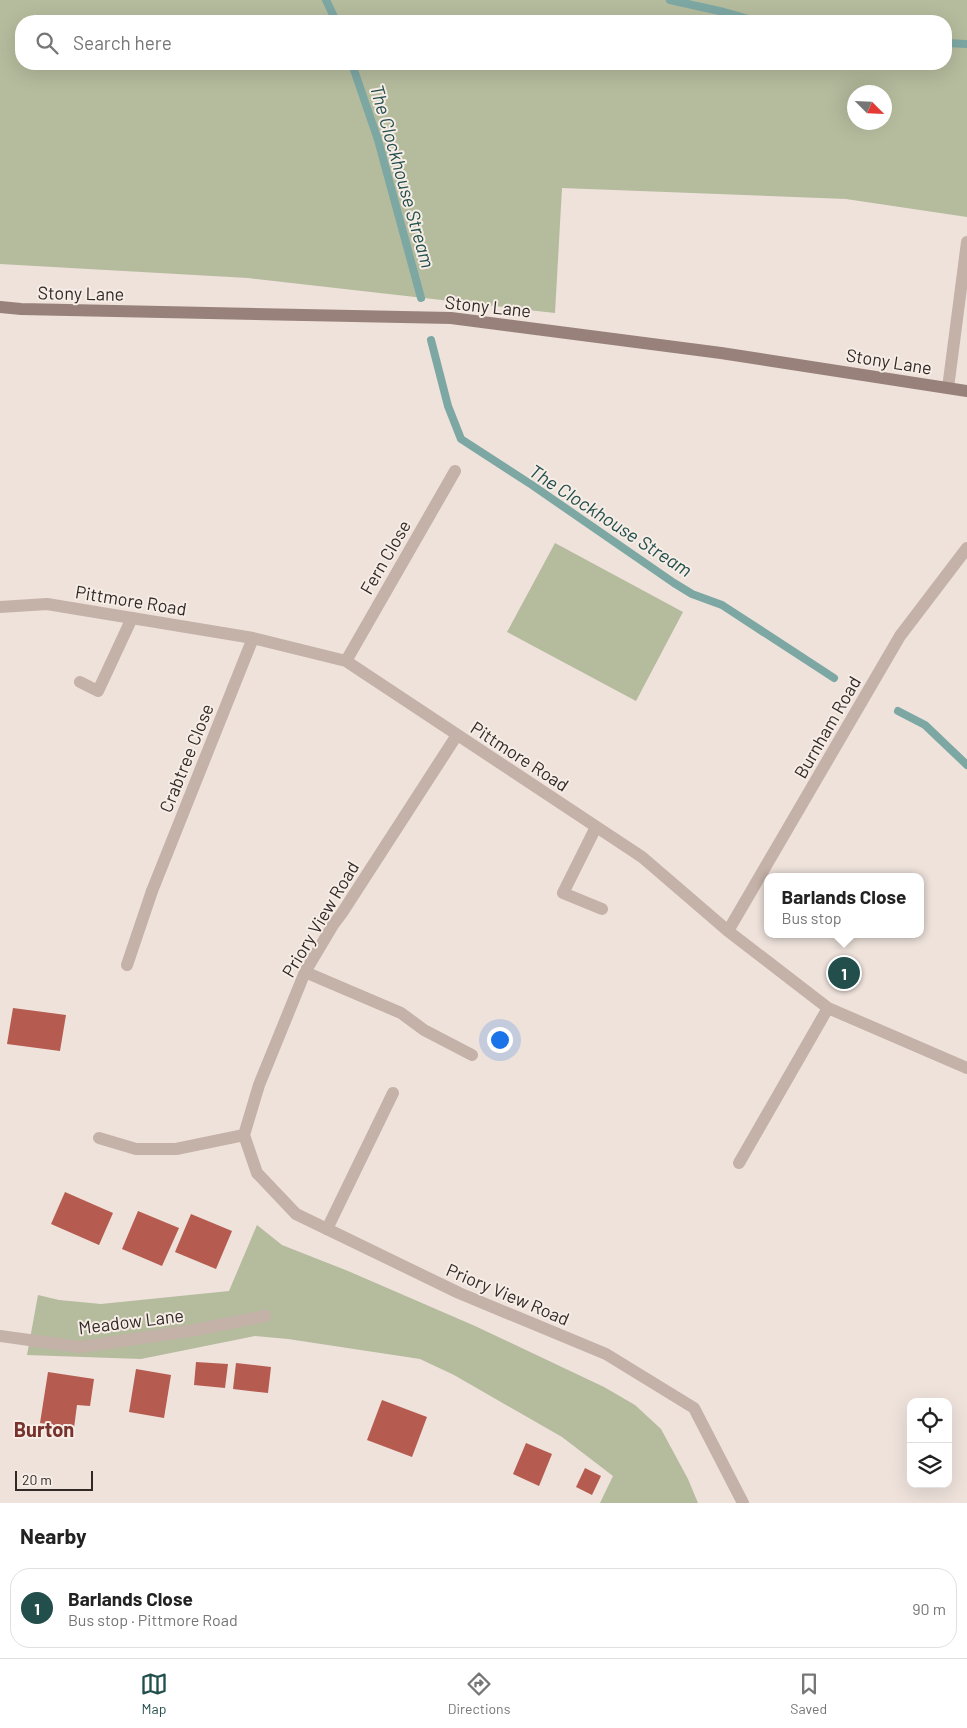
<!DOCTYPE html>
<html lang="en">
<head>
<meta charset="utf-8">
<style>
  :root { --surface:#fff; --page:#f2f2f2; --text:#222; --muted:#767676; --line:#e0e0e0; --accent:#224e4b }
  body { margin:0; font-family:Barlow,sans-serif; background:var(--page); color:var(--text) }
  .controls { position:absolute; right:15px; bottom:15px; display:grid; overflow:hidden; border-radius:10px; box-shadow:0 5px 20px #0002 }
  .controls button { width:45px; height:45px; display:grid; place-items:center; padding:0; border:0; border-bottom:1px solid var(--line); background:var(--surface); color:var(--text); font:25px sans-serif }
  .compass { position:absolute; left:847px; top:85px; width:45px; height:45px; border-radius:50%; background:var(--surface); box-shadow:0 5px 20px #0002; rotate:114deg }
  .scale { position:absolute; left:15px; bottom:12px; width:78px; box-sizing:border-box; padding-left:5px; border:2px solid #322927; border-top:0; font-size:14px; line-height:18px; white-space:nowrap; color:#322927; -webkit-text-stroke:4px #f6ede6; paint-order:stroke }
  .you { position:absolute; left:499px; top:1039px; width:18px; height:18px; margin:-12px; border:4px solid #fff; border-radius:50%; background:#1a73e8; box-shadow:0 0 0 8px #1a73e833 }
  .badge { display:grid; place-items:center; width:32px; height:32px; border-radius:50%; background:var(--accent); color:#fff; font-size:16px; font-weight:700 }
  .pin { position:absolute; translate:-50% -50%; border:2px solid #fff; box-shadow:0 1px 5px #0006 }
  .popup { position:absolute; left:764px; top:873px; width:160px; height:65px; box-sizing:border-box; display:grid; place-content:center; border-radius:10px; background:var(--surface); filter:drop-shadow(0 1px 4px #0005); font-size:16px; white-space:nowrap; color:var(--muted) }
  .popup b { font-size:19px; color:var(--text) }
  .popup::after { content:''; position:absolute; left:50%; top:100%; margin-left:-10px; border:10px solid transparent; border-top-color:var(--surface) }
  .list { margin:0; padding:0; list-style:none }
  h2 { display:flex; justify-content:space-between; align-items:center; height:65px; margin:0; padding:0 20px; font-size:21px }
  h2 small { font-size:16px; font-weight:400; color:var(--muted) }
  .list li { display:grid; grid-template-columns:32px 1fr auto; gap:15px; align-items:center; box-sizing:border-box; height:80px; margin:0 10px 10px; padding:0 10px; border:1px solid var(--line); border-radius:20px }
  .list b { display:block; font-size:19px; white-space:nowrap }
  .list p { margin:0; font-size:16px; white-space:nowrap; color:var(--muted) }
  .list em { font-size:16px; font-style:normal; color:var(--muted) }
  .icon { flex:none; width:28px; height:28px; fill:none; stroke:currentColor; stroke-width:2; stroke-linecap:round; stroke-linejoin:round }
  .map { position:relative; flex:none; width:967px; height:1503px; overflow:hidden }
  .search { position:absolute; background:var(--surface); box-shadow:0 5px 20px #0002; left:15px; right:15px; top:15px; height:55px; display:flex; align-items:center; gap:12px; box-sizing:border-box; padding:0 18px; border-radius:20px; color:var(--muted); font-size:19px }
  .sheet { height:155px; background:var(--surface) }
  nav { display:flex; justify-content:space-around; align-items:center; box-sizing:border-box; height:70px; border-top:1px solid var(--line); background:var(--surface); font-size:14px; color:var(--muted) }
  nav a { display:grid; justify-items:center; gap:2px }
  nav .on { color:var(--accent) }
  .map>svg:first-child { display:block }
</style>
</head>
<body>
<div class="map">
<svg width="967" height="1503" viewBox="0 0 967 1503">
  <rect width="100%" height="100%" fill="#eee2db"/>
  <path fill="#b5bb9d" fill-rule="evenodd" d="M0,0H967V217L846,199L562,188L555,313L248,278L0,264ZM21,21H946V64H21ZM854,92H884V122H854Z
    M555,543L683,612L636,701L507,632Z
    M257,1225L282,1245L348,1271L475,1326L604,1387L635,1405L661,1429L688,1479L698,1503H600L613,1476L562,1437L454,1375L420,1359L288,1339L255,1336L141,1359L27,1355L38,1295L59,1300L101,1304L229,1291Z"/>
  <g fill="none" stroke-linecap="round" stroke-linejoin="round">
    <path stroke="#7da7a3" stroke-width="8" d="M326,0L336,21
      M670,0L724,12L756,21
      M946,43L967,44
      M352,64L378,140L421,298
      M431,340L448,406L461,439L532,485L674,583L692,594L722,605L834,678
      M898,711L925,725L967,765"/>
  </g>
  <path fill="#b65b50" d="M13,1008L66,1015L60,1051L7,1044Z
    M65,1192L113,1213L99,1245L51,1224Z
    M138,1211L179,1228L162,1266L122,1249Z
    M191,1214L232,1231L216,1269L175,1252Z
    M196,1362L228,1364L225,1388L194,1385Z
    M236,1363L271,1367L268,1393L233,1389Z
    M136,1369L171,1375L164,1418L129,1412Z
    M48,1372L94,1379L90,1406L77,1405L74,1428L40,1423Z
    M382,1400L427,1417L412,1457L367,1440Z
    M526,1443L552,1454L539,1486L513,1474Z
    M585,1468L601,1476L592,1495L576,1487Z"/>
  <g fill="none" stroke-linecap="round" stroke-linejoin="round">
    <path stroke="#c4b1a8" stroke-width="12" d="M948,388L967,242
      M80,682L98,691L132,618
      M596,827L563,893L602,909
      M127,965L152,891
      M305,972L401,1013L424,1030L472,1055
      M327,1229L393,1093"/>
    <path stroke="#c4b1a8" stroke-width="12" d="M0,607L47,604L253,638L346,661L642,857L728,931L828,1008L967,1068
      M346,661L455,471
      M457,735L342,913L333,925L305,972L259,1085L244,1135L257,1173L296,1214L459,1293L606,1354L694,1408L743,1503
      M152,891L253,638
      M728,931L900,636L967,548
      M99,1138L136,1149H176L244,1135
      M739,1163L828,1008
      M0,1336L80,1347L195,1330L265,1316"/>
    <path stroke="#98817a" stroke-width="12" d="M0,307L21,309L451,318L721,353L967,391"/>
  </g>
  <g text-anchor="middle" dominant-baseline="central" stroke-width="4" stroke-linejoin="round" paint-order="stroke">
    <g font-size="18" fill="#322927" stroke="#f6ede6">
      <text transform="translate(81 293) rotate(1)">Stony Lane</text>
      <text transform="translate(488 306) rotate(6)">Stony Lane</text>
      <text transform="translate(889 361) rotate(9)">Stony Lane</text>
      <text transform="translate(385 557) rotate(-60)">Fern Close</text>
      <text transform="translate(131 600) rotate(9)">Pittmore Road</text>
      <text transform="translate(827 727) rotate(-60)">Burnham Road</text>
      <text transform="translate(520 756) rotate(33)">Pittmore Road</text>
      <text transform="translate(186 758) rotate(-68)">Crabtree Close</text>
      <text transform="translate(320 919) rotate(-59)">Priory View Road</text>
      <text transform="translate(508 1294) rotate(23)">Priory View Road</text>
      <text transform="translate(131 1321) rotate(-7)">Meadow Lane</text>
    </g>
    <g font-size="19" font-style="italic" fill="#224e4b" stroke="#f6ede6">
      <text transform="translate(403 176) rotate(74)">The Clockhouse Stream</text>
      <text transform="translate(611 520) rotate(33)">The Clockhouse Stream</text>
    </g>
    <g font-size="20" font-weight="bold" fill="#77322b" stroke="#f6ede6">
      <text x="44" y="1429">Burton</text>
    </g>
  </g>
</svg>
<div class="controls">
<button><svg class="icon" aria-label="locate" viewBox="0 0 24 24"><circle cx="12" cy="12" r="6"/><path d="M12 2v4M12 18v4M2 12h4M18 12h4"/></svg></button>
<button><svg class="icon" aria-label="layers" viewBox="0 0 24 24"><path d="M12 4l9 5-9 5-9-5zM3 14l9 5 9-5"/></svg></button>
</div>
<svg class="compass" viewBox="-18 -18 36 36"><path d="M0-13l5 13h-10z" fill="#e53935"/><path d="M0 13l5-13h-10z" fill="#767676"/></svg>
<div class="scale">20 m</div>
<div class="you"></div>
<div class="pin badge" style="left:844px;top:973px">1</div>
<div class="popup"><b>Barlands Close</b>Bus stop</div>
<div class="search"><svg class="icon" aria-label="search" viewBox="0 0 24 24"><circle cx="10" cy="10" r="6"/><path d="M15 15l6 6"/></svg>Search here</div>
</div>
<section class="sheet">
<h2>Nearby<small></small></h2>
<ul class="list">
<li><span class="badge">1</span><div><b>Barlands Close</b><p>Bus stop · Pittmore Road</p></div><em>90 m</em></li>
</ul>
</section>
<nav>
<a class="on"><svg class="icon" aria-label="map" viewBox="0 0 24 24"><path d="M3 6l6-2 6 2 6-2v14l-6 2-6-2-6 2zM9 4v14M15 6v14"/></svg>Map</a>
<a><svg class="icon" aria-label="directions" viewBox="0 0 24 24"><path d="M12 3l9 9-9 9-9-9zM9 14v-3h6M13 9l2 2-2 2"/></svg>Directions</a>
<a><svg class="icon" aria-label="saved" viewBox="0 0 24 24"><path d="M7 4h10v16l-5-4-5 4z"/></svg>Saved</a>
</nav>
</body>
</html>
